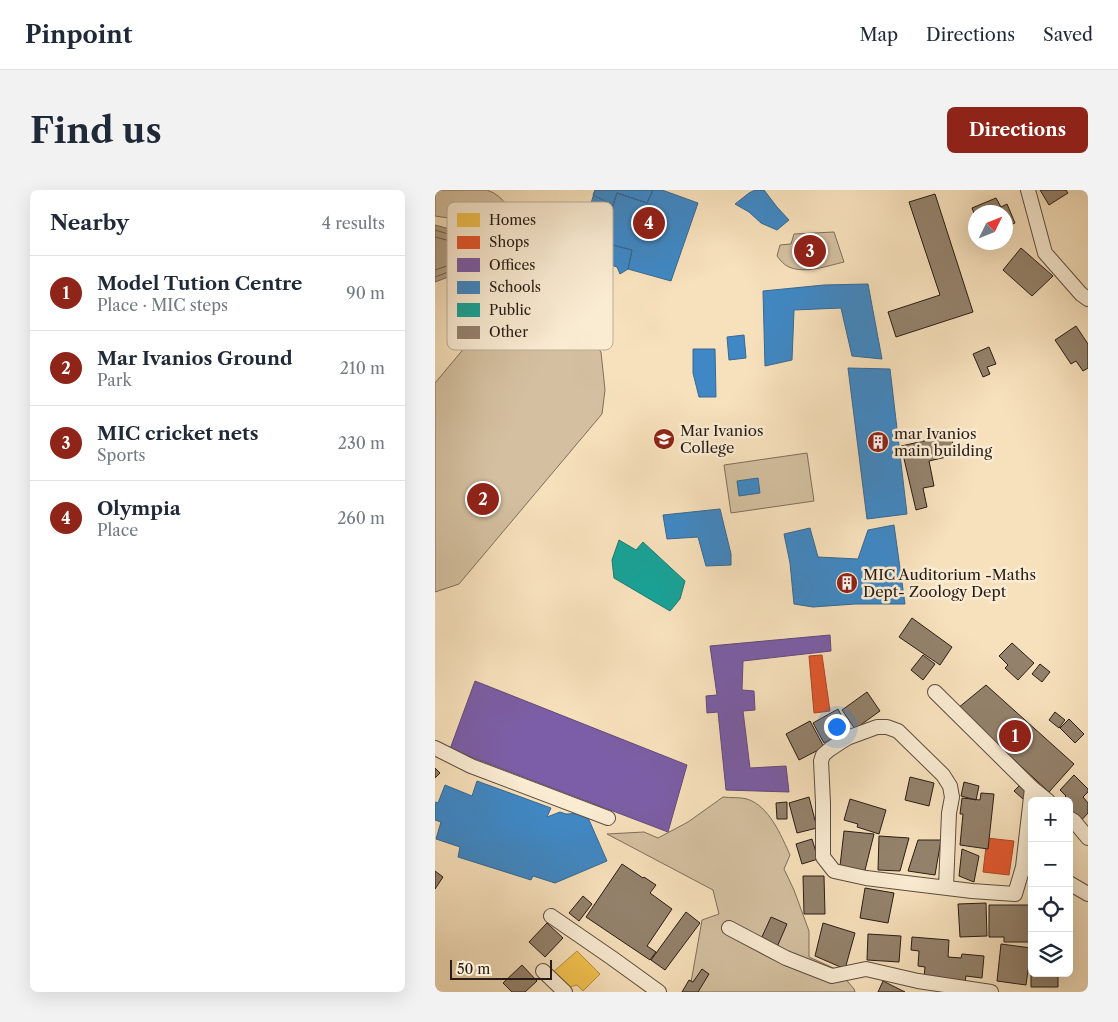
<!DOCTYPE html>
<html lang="en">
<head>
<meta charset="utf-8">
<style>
  :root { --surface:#fff; --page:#f2f2f3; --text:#1f2937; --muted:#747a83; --line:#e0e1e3; --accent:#8f2418 }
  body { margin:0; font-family:"Libre Caslon Text",serif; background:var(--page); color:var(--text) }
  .controls { position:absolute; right:15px; bottom:15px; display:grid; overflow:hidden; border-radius:8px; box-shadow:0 5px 20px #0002 }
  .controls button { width:45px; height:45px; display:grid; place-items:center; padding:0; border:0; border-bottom:1px solid var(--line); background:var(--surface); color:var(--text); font:25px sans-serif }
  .compass { position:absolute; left:533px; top:15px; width:45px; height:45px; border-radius:50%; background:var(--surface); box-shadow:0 5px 20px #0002; rotate:47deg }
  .scale { position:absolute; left:15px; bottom:12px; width:102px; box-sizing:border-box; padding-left:5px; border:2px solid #281c16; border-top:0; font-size:14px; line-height:18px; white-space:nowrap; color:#281c16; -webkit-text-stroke:4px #faecd3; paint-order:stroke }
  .you { position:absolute; left:401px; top:536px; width:18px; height:18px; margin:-12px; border:4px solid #fff; border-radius:50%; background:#1a73e8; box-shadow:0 0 0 8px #1a73e833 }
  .badge { display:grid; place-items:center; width:32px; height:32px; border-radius:50%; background:var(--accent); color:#fff; font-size:16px; font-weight:700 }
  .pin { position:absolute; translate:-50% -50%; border:2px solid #fff; box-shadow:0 1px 5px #0006 }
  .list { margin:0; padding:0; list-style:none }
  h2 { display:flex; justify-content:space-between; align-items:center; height:65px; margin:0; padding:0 20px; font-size:21px }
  h2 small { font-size:16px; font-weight:400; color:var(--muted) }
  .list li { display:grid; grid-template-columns:32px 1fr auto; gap:15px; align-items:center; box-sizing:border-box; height:75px; padding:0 20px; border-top:1px solid var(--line) }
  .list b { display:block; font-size:19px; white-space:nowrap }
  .list p { margin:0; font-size:16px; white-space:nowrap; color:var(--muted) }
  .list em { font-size:16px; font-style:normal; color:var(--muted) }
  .icon { flex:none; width:28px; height:28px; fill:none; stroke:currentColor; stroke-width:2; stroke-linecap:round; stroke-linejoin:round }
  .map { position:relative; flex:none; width:653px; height:802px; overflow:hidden; border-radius:8px }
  header { display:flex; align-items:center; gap:30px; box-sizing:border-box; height:70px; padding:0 25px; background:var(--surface); border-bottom:1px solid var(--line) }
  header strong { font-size:24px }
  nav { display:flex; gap:28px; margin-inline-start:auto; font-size:18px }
  .intro { display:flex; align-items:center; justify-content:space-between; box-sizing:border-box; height:120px; padding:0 30px }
  h1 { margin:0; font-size:35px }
  .button { padding:12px 22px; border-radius:8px; background:var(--accent); color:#fff; font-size:18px; font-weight:700 }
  main { display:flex; gap:30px; padding:0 30px }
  aside { flex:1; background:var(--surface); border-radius:8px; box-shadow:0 5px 20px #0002 }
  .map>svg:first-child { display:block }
</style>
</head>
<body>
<header>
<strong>Pinpoint</strong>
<nav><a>Map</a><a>Directions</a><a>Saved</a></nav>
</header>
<div class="intro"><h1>Find us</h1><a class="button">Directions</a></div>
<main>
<aside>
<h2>Nearby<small>4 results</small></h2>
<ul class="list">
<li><span class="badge">1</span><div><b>Model Tution Centre</b><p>Place · MIC steps</p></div><em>90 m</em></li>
<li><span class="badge">2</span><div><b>Mar Ivanios Ground</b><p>Park</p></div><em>210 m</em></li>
<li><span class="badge">3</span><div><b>MIC cricket nets</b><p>Sports</p></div><em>230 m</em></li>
<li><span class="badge">4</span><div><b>Olympia</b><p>Place</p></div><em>260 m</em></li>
</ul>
</aside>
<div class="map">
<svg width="653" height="802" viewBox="0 0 653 802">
  <rect width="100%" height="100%" fill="#f7e1bc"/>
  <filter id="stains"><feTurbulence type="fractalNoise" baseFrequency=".004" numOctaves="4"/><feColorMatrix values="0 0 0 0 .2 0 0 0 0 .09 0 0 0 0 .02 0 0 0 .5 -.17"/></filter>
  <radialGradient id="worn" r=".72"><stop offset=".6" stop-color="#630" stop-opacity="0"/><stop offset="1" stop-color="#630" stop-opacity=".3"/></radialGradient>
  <path fill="#d4c0a0" stroke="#7e6e5b" d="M0,0H52C70,6 78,24 86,39L58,50L14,28L0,26Z
    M399,42L409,72C392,76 370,84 354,77C349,75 345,70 342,66L345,55L356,54L359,44Z
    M102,122L127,128L145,136L166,162L170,200L167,224L24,394L0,402V193L41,144L75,126Z
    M372,263L379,311L296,323L289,275Z
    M288,607C295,608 305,607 312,609C334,616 346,645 355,665L349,679L359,700L374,741V767L403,780L419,799L420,802H259L255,798L267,730L284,724L278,700L172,644L209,642L223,648L253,632Z"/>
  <path fill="#b19e84" stroke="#7a6a58" d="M0,35L26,42L41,62L27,82L0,92Z"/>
  <path fill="#f2c14e" stroke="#b5903d" d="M142,761L165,784L148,801L142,795L131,798L117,783Z"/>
  <path fill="#e4572e" stroke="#ac4527" d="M387,465L395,521L379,523L374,466Z
    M552,648L579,651L574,685L548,682Z"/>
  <path fill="#7b5ea7" stroke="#624a7c" d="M395,445L396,461L308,471L307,500L319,501L320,520L308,521L315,578L351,576L354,602L291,600L283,522L272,523L271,506L282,505L275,456Z
    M40,491L252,575L233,642L15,559Z"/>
  <path fill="#3f88c5" stroke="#386890" d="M160,0H218L212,13L182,3L166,52L197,60L193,79L185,84L182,77L141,63Z
    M160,0H218L212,13L182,3L178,15L158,5Z
    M218,0H227L263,13L236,91L193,79L197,60L166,52L182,3L212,13Z
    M320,0H329L342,17L354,30L342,40L326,33L314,22L300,14L314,3Z
    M433,94L447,169L417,166L406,118L359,120L357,170L330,176L328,101L389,95Z
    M309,145L311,168L294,170L292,147Z
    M258,159H280L281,207H264L258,183Z
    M413,178L455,179L472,324L432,329Z
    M323,288L325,303L304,306L302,291Z
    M285,319L296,364V375L271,376L263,347L232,349L228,325Z
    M459,335L470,414H420L378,417L359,414L355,373L349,344L375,338L383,367L423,369L433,340Z
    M42,591L116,618L112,627L125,622L131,624L151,623L172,671L120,693L98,686L96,690L23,667L25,657L1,649L6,632L0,630V612L3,613L10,595L37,606Z"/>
  <path fill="#17a398" stroke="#1c7a71" d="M184,350L201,360L208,352L250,391L245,409L235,421L179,388L177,370Z"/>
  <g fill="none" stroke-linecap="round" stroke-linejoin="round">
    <path stroke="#6c5d4d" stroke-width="1" d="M0,40L23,47L34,62L24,78L0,87
      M0,47L19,52L26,62L20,73L0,80"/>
  </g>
  <path fill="#94826c" stroke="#281c16" d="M605,0H631L633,3L614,15Z
    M500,4L538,122L461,147L453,122L505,105L474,12Z
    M561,8L566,17L572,14L580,33L570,37V22H540V26L537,18Z
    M586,58L618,86L597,106L568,80Z
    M641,136L653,154V178L648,181L641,171L636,174L620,150Z
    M554,157L561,174L552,177L555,184L548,187L538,164Z
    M516,245L520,265L494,271L499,296L488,298L492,317L481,320L466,256Z
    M477,428L517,457L505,475L464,447Z
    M577,453L599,473L583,490L570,478L573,475L564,466Z
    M488,465L500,474L488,490L476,480Z
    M605,474L615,482L607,492L597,484Z
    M551,495L639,574L614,602L523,518Z
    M432,502L445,521L420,539L407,520Z
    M403,519L414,540L389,553L378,533Z
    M620,522L630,530L624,538L614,530Z
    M634,529L649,544L640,553L625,538Z
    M375,531L389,557L364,570L351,544Z
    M0,578L5,583L0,588Z
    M639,585L653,599V602L648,607L653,613V623L644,633L634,623V611H626L631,606L625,600Z
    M475,587L499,593L494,616L470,610Z
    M529,592L544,596L541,610L526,606Z
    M587,593L596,602L588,609L579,601Z
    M546,603L559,604L553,659L525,655L528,624H525L527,608L545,610Z
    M374,607L382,638L362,643L354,613Z
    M415,609L451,620L444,644L422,637L423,634L409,630Z
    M352,612V629H342L341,613Z
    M409,641L439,644L429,684L405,676Z
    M444,646L474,648L465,681L443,680Z
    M377,649L383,669L367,674L361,654Z
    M483,650H506L500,685L473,681Z
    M527,659L544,666L539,692L524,686Z
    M187,674L208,688L209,687L221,695L215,703L237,719L212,756L221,762L215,770L151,727Z
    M0,681L8,687L0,699Z
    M368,686H389L390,724H369Z
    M430,698L459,703L453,733L425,728Z
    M148,706L157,714L144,731L134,723Z
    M551,713L552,746L525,747L523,714Z
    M554,715H596V752H569V747H554Z
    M251,722L265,733L230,780L216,770Z
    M336,727L352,734L342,757L326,749Z
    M112,733L128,748L110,767L94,752Z
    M388,733L420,743L410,779L380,766Z
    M433,744L466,746L464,772L432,770Z
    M477,747L514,750L513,767L526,768L527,764L549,766L547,788L531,786L530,792L489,788L490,777L483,776L484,761L476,760Z
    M566,754L596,758L591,795L562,791Z
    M87,775L102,791L90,802H77L68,793Z
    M267,779L274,784L263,802H247L254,790L258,792Z
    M596,782L597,783H623V797H596Z
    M448,791L470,802H443Z"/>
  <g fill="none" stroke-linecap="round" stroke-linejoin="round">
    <g stroke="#5c4d40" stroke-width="16">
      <path id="minor" d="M593,0L610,63L646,104L653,109
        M500,502L597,598
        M0,558L36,576L173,628
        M634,628L639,631L653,648
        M595,679L588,677L597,598L613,611
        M634,693L653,704
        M511,697L514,623L517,607L515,596L508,585L463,541L452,537H442L412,548L395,559L388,565L386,571L388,613V667L399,681L431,688L463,692L537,701L580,704L588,677
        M116,726L177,768L224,802
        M294,738L351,768L397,786L431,779L483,791L556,802
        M108,781L130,802"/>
    </g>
    <use href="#minor" stroke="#faecd3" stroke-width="14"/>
  </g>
  <defs>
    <g id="university-disc" transform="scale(1.125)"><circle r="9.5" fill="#8f2418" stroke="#faecd3"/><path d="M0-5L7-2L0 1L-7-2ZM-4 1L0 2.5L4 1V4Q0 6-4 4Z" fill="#fff"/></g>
    <g id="building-disc" transform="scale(1.125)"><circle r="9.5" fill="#8f2418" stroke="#faecd3"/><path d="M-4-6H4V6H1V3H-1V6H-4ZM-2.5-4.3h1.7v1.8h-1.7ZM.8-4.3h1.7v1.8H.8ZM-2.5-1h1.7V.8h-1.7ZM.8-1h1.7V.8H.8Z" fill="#fff"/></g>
  </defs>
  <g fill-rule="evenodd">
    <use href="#university-disc" x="229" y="249"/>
    <use href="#building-disc" x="443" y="252"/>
    <use href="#building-disc" x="412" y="393"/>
  </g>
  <g text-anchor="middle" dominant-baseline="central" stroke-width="5" stroke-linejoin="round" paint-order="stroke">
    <g font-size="15" fill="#281c16" stroke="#faecd3" text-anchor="start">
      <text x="245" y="240">Mar Ivanios<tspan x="245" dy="17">College</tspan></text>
      <text x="459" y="243">mar Ivanios<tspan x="459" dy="17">main building</tspan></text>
      <text x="428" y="384">MIC Auditorium -Maths<tspan x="428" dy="17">Dept- Zoology Dept</tspan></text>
    </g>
  </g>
  <rect x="12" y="12" width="166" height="148" rx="8" fill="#faecd3" stroke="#bbae9a" stroke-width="1"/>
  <rect x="22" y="23" width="23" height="14" fill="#f2c14e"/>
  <rect x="22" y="46" width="23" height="13" fill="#e4572e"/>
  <rect x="22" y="68" width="23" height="14" fill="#7b5ea7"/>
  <rect x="22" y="91" width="23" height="13" fill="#3f88c5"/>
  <rect x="22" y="113" width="23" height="14" fill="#17a398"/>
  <rect x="22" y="136" width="23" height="13" fill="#94826c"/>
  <g font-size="14" fill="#281c16">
    <text x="54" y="35">Homes</text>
    <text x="54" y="57">Shops</text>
    <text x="54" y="80">Offices</text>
    <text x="54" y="102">Schools</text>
    <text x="54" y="125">Public</text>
    <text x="54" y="147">Other</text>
  </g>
  <rect width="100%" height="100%" filter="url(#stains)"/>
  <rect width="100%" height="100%" fill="url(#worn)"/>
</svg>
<div class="controls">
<button>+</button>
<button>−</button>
<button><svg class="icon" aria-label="locate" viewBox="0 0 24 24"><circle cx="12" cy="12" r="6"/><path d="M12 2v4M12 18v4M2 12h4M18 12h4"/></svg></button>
<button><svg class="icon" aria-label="layers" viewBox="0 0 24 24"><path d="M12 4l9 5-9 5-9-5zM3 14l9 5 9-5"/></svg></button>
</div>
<svg class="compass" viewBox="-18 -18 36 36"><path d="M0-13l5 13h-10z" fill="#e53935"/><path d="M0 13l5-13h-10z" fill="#747a83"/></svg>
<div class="scale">50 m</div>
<div class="you"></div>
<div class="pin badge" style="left:580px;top:546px">1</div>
<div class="pin badge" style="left:48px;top:309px">2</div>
<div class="pin badge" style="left:375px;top:61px">3</div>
<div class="pin badge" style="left:214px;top:33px">4</div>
</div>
</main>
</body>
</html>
